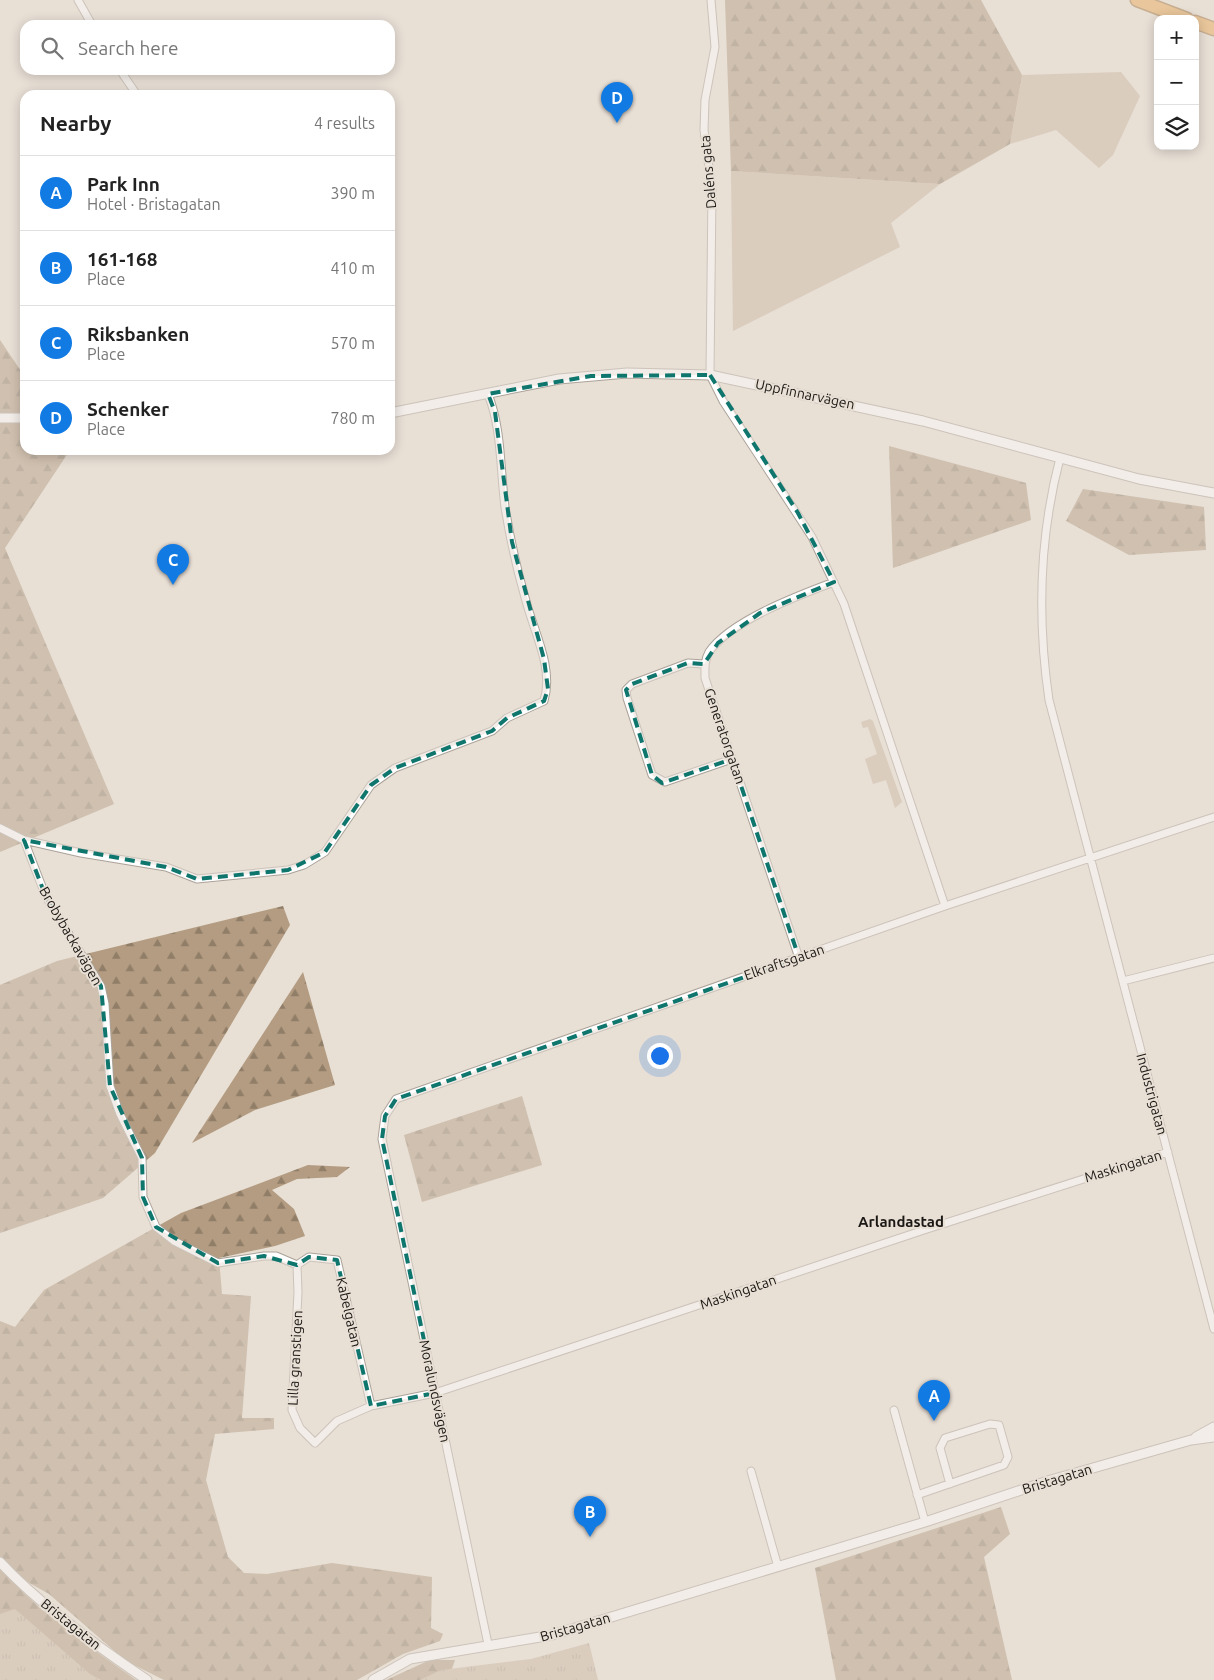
<!DOCTYPE html>
<html lang="en">
<head>
<meta charset="utf-8">
<style>
  :root { --surface:#fff; --page:#f6f6f6; --text:#222; --muted:#767676; --line:#e0e0e0; --accent:#127be3 }
  body { margin:0; font-family:Ubuntu,sans-serif; background:var(--page); color:var(--text) }
  .controls { position:absolute; right:15px; top:15px; display:grid; overflow:hidden; border-radius:10px; box-shadow:0 2px 12px #0003 }
  .controls button { width:45px; height:45px; display:grid; place-items:center; padding:0; border:0; border-bottom:1px solid var(--line); background:var(--surface); color:var(--text); font:25px sans-serif }
  .you { position:absolute; left:659px; top:1055px; width:18px; height:18px; margin:-12px; border:4px solid #fff; border-radius:50%; background:#1a73e8; box-shadow:0 0 0 8px #1a73e833 }
  .badge { display:grid; place-items:center; width:32px; height:32px; border-radius:50%; background:var(--accent); color:#fff; font-size:16px; font-weight:700 }
  .pin { position:absolute; translate:-50% -41px; filter:drop-shadow(0 1px 2px #0008) }
  .pin::after { content:''; position:absolute; top:26px; width:18px; height:15px; background:inherit; clip-path:polygon(0 0,100% 0,50% 100%) }
  .list { margin:0; padding:0; list-style:none }
  h2 { display:flex; justify-content:space-between; align-items:center; height:65px; margin:0; padding:0 20px; font-size:21px }
  h2 small { font-size:16px; font-weight:400; color:var(--muted) }
  .list li { display:grid; grid-template-columns:32px 1fr auto; gap:15px; align-items:center; box-sizing:border-box; height:75px; padding:0 20px; border-top:1px solid var(--line) }
  .list b { display:block; font-size:19px; white-space:nowrap }
  .list p { margin:0; font-size:16px; white-space:nowrap; color:var(--muted) }
  .list em { font-size:16px; font-style:normal; color:var(--muted) }
  .icon { flex:none; width:28px; height:28px; fill:none; stroke:currentColor; stroke-width:2; stroke-linecap:round; stroke-linejoin:round }
  .map { position:relative; flex:none; width:1214px; height:1680px; overflow:hidden }
  .search { position:absolute; background:var(--surface); box-shadow:0 2px 12px #0003; left:20px; top:20px; width:375px; height:55px; display:flex; align-items:center; gap:12px; box-sizing:border-box; padding:0 18px; border-radius:15px; color:var(--muted); font-size:19px }
  .panel { position:absolute; background:var(--surface); box-shadow:0 2px 12px #0003; left:20px; top:90px; width:375px; height:365px; border-radius:15px }
  .map>svg:first-child { display:block }
</style>
</head>
<body>
<div class="map">
<svg width="1214" height="1680" viewBox="0 0 1214 1680">
  <defs>
    <pattern id="forest-firs" width="22" height="20" patternUnits="userSpaceOnUse" patternTransform="scale(1.25)"><rect width="22" height="20" fill="#b39c81"/><path d="M5 1l3.5 6h-7zM16 11l3.5 6h-7z" fill="#917e68"/></pattern>
    <pattern id="park-tufts" width="24" height="20" patternUnits="userSpaceOnUse" patternTransform="scale(1.25)"><rect width="24" height="20" fill="#cbb8a2"/><path d="M3 7l-1-3M5 7V3M7 7l1-3M15 17l-1-3M17 17v-4M19 17l1-3" fill="none" stroke="#ae9d8b"/></pattern>
  </defs>
  <rect width="100%" height="100%" fill="#e8dfd5"/>
  <path fill="#cbb8a2" d="M1121,72L1140,96L1113,155L1099,168L1056,130L1010,144L1022,75Z
    M731,171L940,184L891,223L900,247L733,331Z
    M870,719L873,721L902,802L895,808L886,780L873,784L865,759L877,754L868,727L863,728L861,722Z"/>
  <path fill="url(#forest-firs)" d="M725,0H981L1022,75L1010,144L940,184L731,171Z
    M0,340L25,377V450H70L5,548L114,804L0,852Z
    M889,446L1026,483L1031,520L893,568Z
    M1083,489L1204,507L1206,550L1129,555L1066,521Z
    M283,906L290,925L155,1153L103,1198L0,1233V985L57,961Z
    M303,972L335,1085L255,1110L192,1143Z
    M522,1096L542,1165L422,1202L404,1135Z
    M308,1165L350,1167L337,1177L297,1179L272,1190L294,1209L305,1236L275,1246L219,1258L222,1294L251,1296L242,1418H274V1429L215,1434L206,1480L228,1557L244,1573L267,1574L332,1563L432,1577L431,1628L443,1634L440,1641L403,1654L357,1680H164L126,1661L49,1594L17,1576L0,1557V1321L15,1327L44,1290L181,1213Z
    M1001,1507L1010,1534L984,1557L1012,1680H836L815,1568Z
    M0,1568C38,1612 89,1646 136,1680H20L0,1644Z
    M430,1660H455L448,1680H386Z"/>
  <path fill="url(#park-tufts)" d="M15,1609L90,1674L101,1680H0V1614Z
    M589,1643L598,1680H420L441,1670L531,1659Z"/>
  <g fill="none" stroke-linecap="round" stroke-linejoin="round">
    <g stroke="#aba39a" stroke-width="9">
      <path id="minor" d="M78,0L92,25
        M711,0L715,47L705,100L704,130L712,190L710,375L723,401L812,537L844,604L945,906
        M120,70L137,95
        M1060,458C1039,538 1037,618 1049,700L1214,1329
        M704,664L688,663L632,684L626,690L627,698L652,775L665,782L732,759
        M0,828L24,840L81,853L166,867L197,879L288,870L304,865L325,852L371,785L395,768L492,731L507,718L544,701C554,668 534,632 526,601C517,570 510,538 505,507C500,469 502,429 488,394
        M24,840L46,897L101,986L105,1004L110,1086L120,1114L142,1158L143,1197L156,1227L174,1241L218,1263L264,1256H276L297,1265
        M799,958L705,678C705,669 704,661 709,652C730,621 799,595 834,582
        M1123,981L1214,958
        M297,1265L298,1292L292,1410L300,1428L315,1443L337,1421L371,1406L435,1393L927,1229L1168,1152
        M297,1265L309,1257L337,1260L371,1406
        M894,1410L925,1522
        M751,1471L778,1567
        M917,1495L1004,1465L1008,1457L999,1425L990,1424L945,1438L940,1448L950,1484
        M488,1644L382,1139L385,1116L396,1099L945,906L1214,817"/>
    </g>
    <g stroke="#aba39a" stroke-width="11">
      <path id="tertiary" d="M390,413L559,379L627,373L710,375L923,421L1139,479L1214,493
        M0,418H25
        M1196,1437L1214,1427
        M0,1562C40,1605 98,1647 147,1680
        M373,1680L410,1659L552,1635L925,1522L1051,1480L1191,1440L1214,1437"/>
    </g>
    <g stroke="#a1753e" stroke-width="15">
      <path id="motorway" d="M1137,0L1187,19
        M1195,22L1214,29"/>
    </g>
    <use href="#minor" stroke="#fff" stroke-width="7"/>
    <use href="#tertiary" stroke="#fff" stroke-width="9"/>
    <use href="#motorway" stroke="#eaa855" stroke-width="12"/>
  </g>
  <path d="M0 0H1214V1680H0ZM710,375L798,513L834,582L760,613L718,643L704,664L688,663L632,684L626,690L652,775L662,783L732,759L799,958L396,1099L385,1116L382,1139L435,1393L371,1406L337,1260L309,1257L297,1265L264,1256L218,1263L156,1227L143,1197L142,1158L110,1086L101,986L46,897L24,840L166,867L197,879L288,870L325,852L371,785L395,768L492,731L507,718L544,701L548,689L544,659L512,542L495,412L488,394L591,376Z" fill="#e8dfd5" fill-opacity=".55" fill-rule="evenodd"/>
  <path fill="none" stroke="#0f766e" stroke-width="4" stroke-dasharray="10 6" stroke-linejoin="round" d="M710,375L798,513L834,582L760,613L718,643L704,664L688,663L632,684L626,690L652,775L662,783L732,759L799,958L396,1099L385,1116L382,1139L435,1393L371,1406L337,1260L309,1257L297,1265L264,1256L218,1263L156,1227L143,1197L142,1158L110,1086L101,986L46,897L24,840L166,867L197,879L288,870L325,852L371,785L395,768L492,731L507,718L544,701L548,689L544,659L512,542L495,412L488,394L591,376Z"/>
  <g text-anchor="middle" dominant-baseline="central" stroke-width="4" stroke-linejoin="round" paint-order="stroke">
    <g font-size="14" fill="#1a1714" stroke="#e8dfd5">
      <text transform="translate(708 172) rotate(-95)">Daléns gata</text>
      <text transform="translate(805 394) rotate(12)">Uppfinnarvägen</text>
      <text transform="translate(725 736) rotate(71)">Generatorgatan</text>
      <text transform="translate(71 936) rotate(60)">Brobybackavägen</text>
      <text transform="translate(784 962) rotate(-19)">Elkraftsgatan</text>
      <text transform="translate(1152 1094) rotate(75)">Industrigatan</text>
      <text transform="translate(1123 1166) rotate(-17)">Maskingatan</text>
      <text transform="translate(738 1292) rotate(-19)">Maskingatan</text>
      <text transform="translate(349 1312) rotate(77)">Kabelgatan</text>
      <text transform="translate(295 1358) rotate(-87)">Lilla granstigen</text>
      <text transform="translate(435 1391) rotate(78)">Moralundsvägen</text>
      <text transform="translate(1057 1479) rotate(-17)">Bristagatan</text>
      <text transform="translate(71 1624) rotate(39)">Bristagatan</text>
      <text transform="translate(575 1627) rotate(-16)">Bristagatan</text>
    </g>
    <g font-size="15" font-weight="bold" fill="#1a1714" stroke="#e8dfd5">
      <text x="901" y="1221">Arlandastad</text>
    </g>
  </g>
</svg>
<div class="controls">
<button>+</button>
<button>−</button>
<button><svg class="icon" aria-label="layers" viewBox="0 0 24 24"><path d="M12 4l9 5-9 5-9-5zM3 14l9 5 9-5"/></svg></button>
</div>
<div class="you"></div>
<div class="pin badge" style="left:934px;top:1421px">A</div>
<div class="pin badge" style="left:590px;top:1537px">B</div>
<div class="pin badge" style="left:173px;top:585px">C</div>
<div class="pin badge" style="left:617px;top:123px">D</div>
<div class="search"><svg class="icon" aria-label="search" viewBox="0 0 24 24"><circle cx="10" cy="10" r="6"/><path d="M15 15l6 6"/></svg>Search here</div>
<section class="panel">
<h2>Nearby<small>4 results</small></h2>
<ul class="list">
<li><span class="badge">A</span><div><b>Park Inn</b><p>Hotel · Bristagatan</p></div><em>390 m</em></li>
<li><span class="badge">B</span><div><b>161-168</b><p>Place</p></div><em>410 m</em></li>
<li><span class="badge">C</span><div><b>Riksbanken</b><p>Place</p></div><em>570 m</em></li>
<li><span class="badge">D</span><div><b>Schenker</b><p>Place</p></div><em>780 m</em></li>
</ul>
</section>
</div>
</body>
</html>
